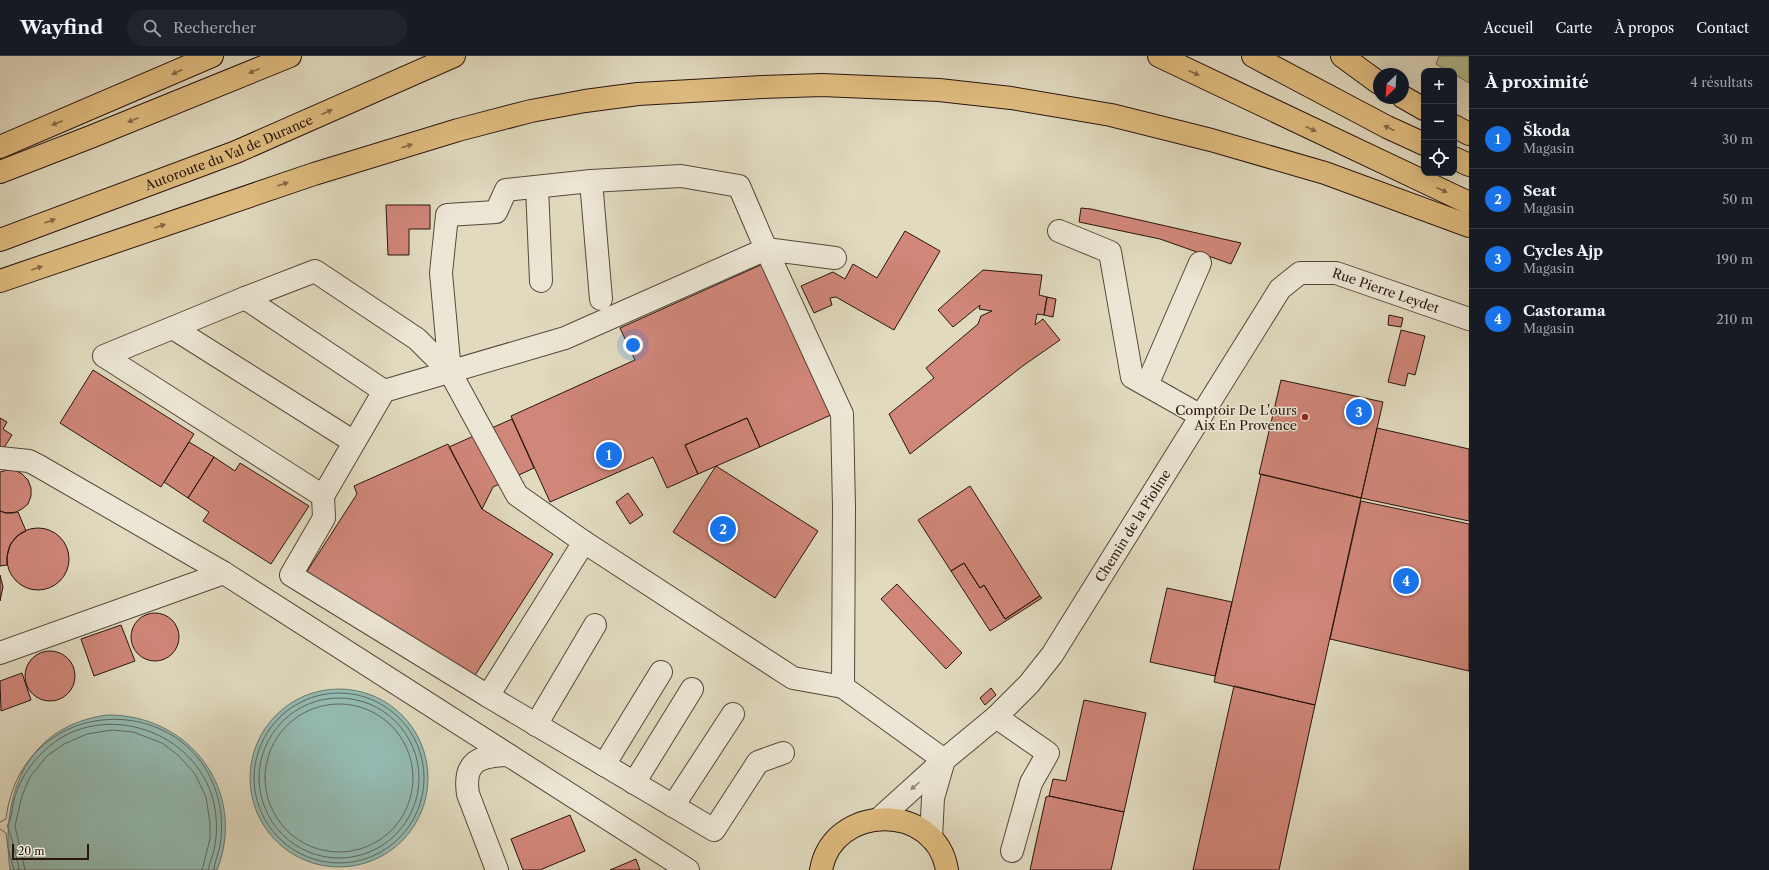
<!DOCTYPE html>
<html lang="fr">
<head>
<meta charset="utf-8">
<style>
  :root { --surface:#171b24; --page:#20242c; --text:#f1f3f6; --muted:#9ea1a6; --line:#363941; --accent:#1a73e8 }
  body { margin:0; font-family:"Libre Caslon Text",serif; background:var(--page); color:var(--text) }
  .controls { position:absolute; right:12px; top:12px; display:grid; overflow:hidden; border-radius:8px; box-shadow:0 4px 16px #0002 }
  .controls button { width:36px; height:36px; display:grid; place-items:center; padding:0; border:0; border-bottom:1px solid var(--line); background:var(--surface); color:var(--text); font:20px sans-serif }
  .compass { position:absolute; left:1373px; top:12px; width:36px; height:36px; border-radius:50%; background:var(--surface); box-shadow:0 4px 16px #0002; rotate:205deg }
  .scale { position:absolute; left:12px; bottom:10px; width:77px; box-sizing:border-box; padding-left:4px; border:2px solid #28160f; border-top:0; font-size:11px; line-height:14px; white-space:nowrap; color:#28160f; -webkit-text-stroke:3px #ece7d5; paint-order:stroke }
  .you { position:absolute; left:633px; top:289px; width:14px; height:14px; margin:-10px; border:3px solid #fff; border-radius:50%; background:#1a73e8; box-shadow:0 0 0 6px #1a73e833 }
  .badge { display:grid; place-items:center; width:26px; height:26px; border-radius:50%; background:var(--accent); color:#fff; font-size:13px; font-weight:700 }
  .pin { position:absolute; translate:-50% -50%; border:2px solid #fff; box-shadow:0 1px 4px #0006 }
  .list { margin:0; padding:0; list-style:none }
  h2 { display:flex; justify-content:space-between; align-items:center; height:52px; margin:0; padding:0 16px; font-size:17px }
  h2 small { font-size:13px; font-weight:400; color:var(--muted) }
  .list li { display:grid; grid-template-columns:26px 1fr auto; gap:12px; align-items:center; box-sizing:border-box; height:60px; padding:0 16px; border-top:1px solid var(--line) }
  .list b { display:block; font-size:15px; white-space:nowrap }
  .list p { margin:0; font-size:13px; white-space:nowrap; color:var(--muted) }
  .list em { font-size:13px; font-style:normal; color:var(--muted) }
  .icon { flex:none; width:22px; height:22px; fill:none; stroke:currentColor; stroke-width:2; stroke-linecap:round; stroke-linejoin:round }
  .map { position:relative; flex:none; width:1469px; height:814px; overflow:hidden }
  header { display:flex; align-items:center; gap:24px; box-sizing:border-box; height:56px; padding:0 20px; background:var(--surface); border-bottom:1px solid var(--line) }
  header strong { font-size:19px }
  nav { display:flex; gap:22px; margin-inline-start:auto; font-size:14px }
  .search { width:280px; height:36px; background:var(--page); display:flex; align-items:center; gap:10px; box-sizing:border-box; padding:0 14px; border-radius:22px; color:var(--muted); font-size:15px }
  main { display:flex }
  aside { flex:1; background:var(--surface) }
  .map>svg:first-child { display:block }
</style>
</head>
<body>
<header>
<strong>Wayfind</strong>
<div class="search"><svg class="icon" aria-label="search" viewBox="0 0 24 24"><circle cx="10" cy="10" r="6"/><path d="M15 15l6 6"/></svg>Rechercher</div>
<nav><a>Accueil</a><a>Carte</a><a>À propos</a><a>Contact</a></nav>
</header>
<main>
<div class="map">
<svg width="1469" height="814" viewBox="0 0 1469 814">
  <rect width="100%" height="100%" fill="#e1dabf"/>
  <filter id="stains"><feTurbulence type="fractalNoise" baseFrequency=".005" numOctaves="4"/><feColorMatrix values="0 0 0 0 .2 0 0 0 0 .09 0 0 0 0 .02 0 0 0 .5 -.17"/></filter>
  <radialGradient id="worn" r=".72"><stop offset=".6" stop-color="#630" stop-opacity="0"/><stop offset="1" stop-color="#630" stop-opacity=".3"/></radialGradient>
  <path fill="#b2c092" stroke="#6d6b50" d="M1439,0H1469V27L1454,18V15H1448L1436,8Z"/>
  <path fill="#94bbb2" stroke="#697971" d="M250 722a89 89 0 1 1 178 0a89 89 0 1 1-178 0Z
    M107,659C190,658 248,736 217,814H10C0,737 27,670 107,659Z"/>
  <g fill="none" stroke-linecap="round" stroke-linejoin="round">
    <path stroke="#5e6860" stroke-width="1" d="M254 722a85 85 0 1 1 170 0a85 85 0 1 1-170 0Z
      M259 722a80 80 0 1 1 160 0a80 80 0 1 1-160 0Z
      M265 722a74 74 0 1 1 148 0a74 74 0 1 1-148 0Z
      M0,766L6,763C22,630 205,632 221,758C222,771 222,784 218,797C217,802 214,808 214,814
      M0,773L6,777L8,792L14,814
      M19,814C19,809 10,774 7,770C12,762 12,752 14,744C19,725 30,708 44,695C96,644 190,670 212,740C217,757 218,776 214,794C213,800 209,807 208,814
      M25,814L15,770L22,740L30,721L47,700L64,688L87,678L112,674L133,676L162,687L178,699L195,718L206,741L210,767V783L202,814"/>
  </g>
  <path fill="#d08679" stroke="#28160f" d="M386,149H430V173H409V199H388Z
    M1081,152L1091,153L1241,187L1231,208L1160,183L1079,166Z
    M905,175L940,195L894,274L836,241L830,242L832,249L814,257L801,230L833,216L845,223L853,208L877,222Z
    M765,207L833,358L760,391L747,362L685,389L698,418L667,432L653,401L550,446L511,360L635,304L620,272Z
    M983,214L1042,219L1039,239L1047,241L1044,259L1037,258L1035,269L1043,263L1060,284L1024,309L910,398L889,358L934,322L926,312L978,268L981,260L992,255L979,253L980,249L953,271L938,254Z
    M1047,241L1056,243L1053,261L1044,259Z
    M1389,259L1403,262L1401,271L1388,269Z
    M1401,274L1425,280L1415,319L1408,317L1405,330L1388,326Z
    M93,314L194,378L161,431L60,367Z
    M1281,324L1383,346L1361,442L1259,418Z
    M0,362L7,366L3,373L12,379L0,398Z
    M747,362L760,391L698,418L685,389Z
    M512,363L534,412L493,431L482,453L449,391Z
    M1377,372L1469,393V465L1361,442Z
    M189,386L214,401L188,442L164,426Z
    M448,388L482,453L553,498L472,624L306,517L357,438L354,430Z
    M214,401L235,415L240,407L309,450L271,508L203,465L209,456L188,442Z
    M716,410L818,475L775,542L673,476Z
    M7,414H15L22,418L28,424L31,432V440L28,448L22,453L14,457H6L0,455V416Z
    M1261,418L1361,442L1315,649L1214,626Z
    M970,430L1040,540L1005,563L984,529L980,532L964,507L951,515L918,464Z
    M628,437L643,459L630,468L616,446Z
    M1361,445L1469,468V615L1330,583Z
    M0,455L6,457L18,456L26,475L17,480L10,489L7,501V509L0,510Z
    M7 503a31 31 0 1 1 62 0a31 31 0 1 1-62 0Z
    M964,507L980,532L984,529L1005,563L1040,540L1042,542L990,575L951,515Z
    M0,519L3,531L0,545Z
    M897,528L962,597L946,613L881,543Z
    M1167,532L1232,546L1215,620L1150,606Z
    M131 581a24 24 0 1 1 48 0a24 24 0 1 1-48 0Z
    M121,569L135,605L94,620L81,583Z
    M25 620a25 25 0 1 1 50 0a25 25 0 1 1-50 0Z
    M22,617L31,644L1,655L0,625Z
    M1234,630L1315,649L1279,814H1193Z
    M991,632L996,639L985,649L980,642Z
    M1084,644L1146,657L1124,756L1049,740L1053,723L1066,725Z
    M1049,740L1124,756L1111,814H1030L1046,741Z
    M570,759L585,795L540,814H523L511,783Z
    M636,803L640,814H610Z"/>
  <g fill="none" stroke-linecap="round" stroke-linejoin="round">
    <g stroke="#56473b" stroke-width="24">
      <g id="minor">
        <path d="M591,125L601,243"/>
        <path d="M537,131L541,225"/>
        <path d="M1059,175L1110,196L1132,321L1201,360"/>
        <path d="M835,202L766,193L842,358L844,451L843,631"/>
        <path d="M245,242L384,335"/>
        <path d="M173,272L354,386"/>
        <path d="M450,316L441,217L447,159L496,156L506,134L591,125L681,120L739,130L766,193L565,282L384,335L323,440L104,300L245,242L315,215L417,283L450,316L517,439L584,486L793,622L843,631L944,704"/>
        <path d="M1147,329L1200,207"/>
        <path d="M0,402L29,405L37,409L224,517L688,814"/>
        <path d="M323,440L324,462L291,519L488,640L584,486"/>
        <path d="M0,597L224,517"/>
        <path d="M488,640L714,774L758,706L783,697"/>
        <path d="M996,661L1048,697L1031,727L1012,795"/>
        <path d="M536,669L595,569"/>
        <path d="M604,709L661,616"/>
        <path d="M634,727L692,633"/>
        <path d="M673,750L733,658"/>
        <path id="s1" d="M880,762L944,704L996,661L1029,628L1052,599L1280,233L1300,217H1336L1469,263"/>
        <path d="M931,782L933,742L944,704"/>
        <path d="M497,814L468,738C463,705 479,700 508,699"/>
      </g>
    </g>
    <g stroke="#28160f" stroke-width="24">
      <path id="major" d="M1159,0L1469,147
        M1253,0L1387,71L1424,88
        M1454,102L1469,109
        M821,814C833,747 936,746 947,814"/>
    </g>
    <g stroke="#28160f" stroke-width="24">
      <g id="highway">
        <path d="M1342,0L1379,27"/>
        <path d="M1403,41L1424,53"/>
        <path d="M1454,70L1469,78"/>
        <path d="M0,91L212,0"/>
        <path d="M0,116L93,80L290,0"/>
        <path id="s2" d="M0,184L236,96L454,0"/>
        <path d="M0,225L314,118L458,74L531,55L585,45L638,38L762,31L822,29L939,34L1011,42L1111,59L1211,84L1325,117L1469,170"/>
      </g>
    </g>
    <use href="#minor" stroke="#ece7d5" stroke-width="22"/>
    <use href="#major" stroke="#e0bd80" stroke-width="22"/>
    <use href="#highway" stroke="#e0bd80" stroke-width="22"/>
  </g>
  <defs><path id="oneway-solid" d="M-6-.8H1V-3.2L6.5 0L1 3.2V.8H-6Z"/></defs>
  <g fill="#846a48">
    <use href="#oneway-solid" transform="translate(254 15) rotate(158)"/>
    <use href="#oneway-solid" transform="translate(177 16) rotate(156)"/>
    <use href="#oneway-solid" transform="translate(1194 17) rotate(25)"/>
    <use href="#oneway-solid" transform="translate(327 56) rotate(-24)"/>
    <use href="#oneway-solid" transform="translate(133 64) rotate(158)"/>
    <use href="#oneway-solid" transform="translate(57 67) rotate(157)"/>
    <use href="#oneway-solid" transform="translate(1389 72) rotate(-154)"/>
    <use href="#oneway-solid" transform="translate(1311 73) rotate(25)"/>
    <use href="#oneway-solid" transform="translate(407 90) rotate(-17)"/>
    <use href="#oneway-solid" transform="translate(283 128) rotate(-19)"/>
    <use href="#oneway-solid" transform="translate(1442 134) rotate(25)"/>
    <use href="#oneway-solid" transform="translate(50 165) rotate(-20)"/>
    <use href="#oneway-solid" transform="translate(160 170) rotate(-19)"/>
    <use href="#oneway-solid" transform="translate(37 212) rotate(-19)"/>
  </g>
  <use fill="#94897c" href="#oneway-solid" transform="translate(915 730) rotate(138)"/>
  <circle fill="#8f2418" stroke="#ece7d5" stroke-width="1.5" cx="1305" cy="361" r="4"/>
  <g text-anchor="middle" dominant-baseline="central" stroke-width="3" stroke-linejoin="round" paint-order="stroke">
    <g font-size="13" fill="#28160f" stroke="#ece7d5">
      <text stroke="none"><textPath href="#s2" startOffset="245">Autoroute du Val de Durance</textPath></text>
      <text stroke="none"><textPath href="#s1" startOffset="783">Rue Pierre Leydet</textPath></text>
      <text stroke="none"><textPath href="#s1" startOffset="390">Chemin de la Pioline</textPath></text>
    </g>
    <g font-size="13" fill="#28160f" stroke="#ece7d5" text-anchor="end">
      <text x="1297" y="354">Comptoir De L'ours<tspan x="1297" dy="15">Aix En Provence</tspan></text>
    </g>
  </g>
  <rect width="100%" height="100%" filter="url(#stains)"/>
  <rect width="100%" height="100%" fill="url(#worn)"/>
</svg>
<div class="controls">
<button>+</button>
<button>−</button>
<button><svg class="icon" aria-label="locate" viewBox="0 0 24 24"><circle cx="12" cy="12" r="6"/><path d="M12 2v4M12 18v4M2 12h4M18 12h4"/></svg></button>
</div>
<svg class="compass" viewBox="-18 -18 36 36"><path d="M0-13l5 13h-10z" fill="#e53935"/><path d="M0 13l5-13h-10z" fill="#9ea1a6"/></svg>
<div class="scale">20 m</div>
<div class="you"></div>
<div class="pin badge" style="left:609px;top:399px">1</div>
<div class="pin badge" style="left:723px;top:473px">2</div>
<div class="pin badge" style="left:1359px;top:356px">3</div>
<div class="pin badge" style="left:1406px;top:525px">4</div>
</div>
<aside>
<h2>À proximité<small>4 résultats</small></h2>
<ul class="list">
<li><span class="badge">1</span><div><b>Škoda</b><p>Magasin</p></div><em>30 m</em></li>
<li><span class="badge">2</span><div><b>Seat</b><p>Magasin</p></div><em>50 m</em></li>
<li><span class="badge">3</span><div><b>Cycles Ajp</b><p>Magasin</p></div><em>190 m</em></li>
<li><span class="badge">4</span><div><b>Castorama</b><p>Magasin</p></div><em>210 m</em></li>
</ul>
</aside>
</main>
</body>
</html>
